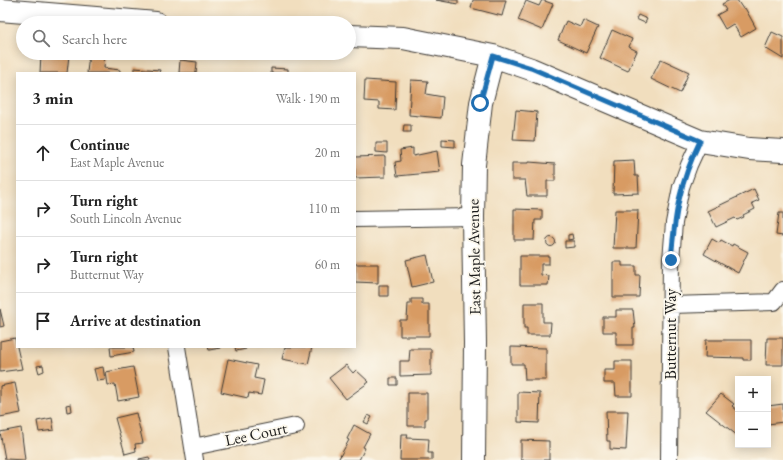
<!DOCTYPE html>
<html lang="en">
<head>
<meta charset="utf-8">
<style>
  :root { --surface:#fff; --page:#f2f2f2; --text:#222; --muted:#767676; --line:#e0e0e0 }
  body { margin:0; font-family:"EB Garamond",serif; background:var(--page); color:var(--text) }
  .controls { position:absolute; right:12px; bottom:12px; display:grid; overflow:hidden; border-radius:0px; box-shadow:0 2px 10px #0003 }
  .controls button { width:36px; height:36px; display:grid; place-items:center; padding:0; border:0; border-bottom:1px solid var(--line); background:var(--surface); color:var(--text); font:20px sans-serif }
  .stop { position:absolute; width:12px; height:12px; margin:-9px; border:3px solid #1f6fb2; border-radius:50%; background:#fff }
  .stop.end { background:#1f6fb2; border-color:#fff; box-shadow:0 1px 4px #0008 }
  .list { margin:0; padding:0; list-style:none }
  h2 { display:flex; justify-content:space-between; align-items:center; height:52px; margin:0; padding:0 16px; font-size:17px }
  h2 small { font-size:13px; font-weight:400; color:var(--muted) }
  .list li { display:grid; grid-template-columns:26px 1fr auto; gap:12px; align-items:center; box-sizing:border-box; height:56px; padding:0 16px; border-top:1px solid var(--line) }
  .list b { display:block; font-size:15px; white-space:nowrap }
  .list p { margin:0; font-size:13px; white-space:nowrap; color:var(--muted) }
  .list em { font-size:13px; font-style:normal; color:var(--muted) }
  .icon { flex:none; width:22px; height:22px; fill:none; stroke:currentColor; stroke-width:2; stroke-linecap:round; stroke-linejoin:round }
  .map { position:relative; flex:none; width:783px; height:460px; overflow:hidden }
  .search { position:absolute; background:var(--surface); box-shadow:0 2px 10px #0003; left:16px; top:16px; width:340px; height:44px; display:flex; align-items:center; gap:10px; box-sizing:border-box; padding:0 14px; border-radius:22px; color:var(--muted); font-size:15px }
  .panel { position:absolute; background:var(--surface); box-shadow:0 2px 10px #0003; left:16px; top:72px; width:340px; height:276px; border-radius:0px }
  .map>svg:first-child { display:block }
</style>
</head>
<body>
<div class="map">
<svg width="783" height="460" viewBox="0 0 783 460">
  <rect width="100%" height="100%" fill="#fbf7ec"/>
  <filter id="ink" filterUnits="userSpaceOnUse"><feTurbulence type="fractalNoise" baseFrequency=".025" numOctaves="2"/><feDisplacementMap in="SourceGraphic" scale="8" xChannelSelector="R" yChannelSelector="G"/><feConvolveMatrix kernelMatrix="1 2 1 2 8 2 1 2 1" color-interpolation-filters="sRGB"/></filter>
  <filter id="wash" filterUnits="userSpaceOnUse"><feTurbulence type="fractalNoise" baseFrequency=".012" numOctaves="4" result="noise"/><feDisplacementMap in="SourceGraphic" scale="16" xChannelSelector="R" yChannelSelector="G"/><feGaussianBlur stdDeviation="0.9" result="paint"/><feColorMatrix in="noise" values="0 0 0 0 0 0 0 0 0 0 0 0 0 0 0 0 0 1.4 0 .05"/><feComposite in="paint" operator="in"/></filter>
  <g filter="url(#wash)">
    <rect width="100%" height="100%" fill="#f1debe"/>
    <g id="blocks">
      <path fill="#d89b63" d="M436,0H458V4Z
        M473,0H506L502,16L471,8Z
        M542,0L553,4L542,30L518,20L526,1L539,6Z
        M730,0H737L743,9L745,8L756,28L741,37L733,24L725,29L717,15L726,10L722,4Z
        M638,15L647,19L645,23L636,19Z
        M583,20L598,27L586,53L558,40L566,21L580,27Z
        M612,30L632,39L629,47L637,51L628,71L600,58Z
        M772,32L783,37V59L765,48Z
        M41,53L69,55L67,73H40Z
        M89,53L105,54L104,68L120,70V73H87Z
        M661,59L689,72L680,93L651,79Z
        M180,60L197,62L196,73H179Z
        M134,68L160,70L159,73H134Z
        M271,68L288,69V73H271Z
        M365,80L396,82L395,110L379,109V102L364,101Z
        M411,80L428,81L426,94L443,97L441,118L409,115Z
        M516,110L537,112L535,141L513,140Z
        M404,125H411V132H403Z
        M442,139L455,140V147L442,146Z
        M376,143H387V153L376,152Z
        M413,148V156L437,151L440,172L397,176L395,162L401,161L400,150Z
        M385,156V177L355,178V157Z
        M634,160L635,176H638L639,193L613,194L614,161Z
        M529,162L555,164V181H547V196H527L525,180H512V163H529Z
        M754,189L759,200L752,203L755,209L743,215L744,217L737,220L735,218L716,227L708,211Z
        M514,209L542,210V220H535L534,240H514Z
        M615,210H638L636,248H613Z
        M779,213H783V236L776,235Z
        M572,234L573,239L568,240V235Z
        M546.5 242a4.5 4.5 0 1 1 9 0a4.5 4.5 0 1 1-9 0Z
        M712,239L719,243L721,240L732,246L733,244L748,252L738,273L704,254Z
        M565,241H574V247L565,248Z
        M427,255L433,282L412,287L406,260Z
        M520,256H549V264H541V275L549,276L548,285H520Z
        M613,262H622V266H636V275H640L639,297H613Z
        M355,264H378V283L355,282Z
        M379,285H388V296H379Z
        M411,299H422V304H429V336H400V320H407L408,304H411Z
        M524,303H543V322H551L550,335H527V328H524Z
        M0,309L4,326L0,327Z
        M616,310H633L635,328H633V345H616V332H603V317H616Z
        M15,338L22,369L0,372V341Z
        M767,338H783V365H766Z
        M706,340H751V360H743V358L705,357Z
        M110,347H133L134,352L111,356Z
        M208,347H221V348L209,350Z
        M235,347H245L246,349L236,351Z
        M285,347H312L308,364L282,359Z
        M511,347L546,348V380H525L524,364H511Z
        M410,349H431V375L400,376V361H409Z
        M228,359L257,365L254,378L264,380L261,395L249,393L248,398L221,392Z
        M615,361H632V396H616L615,383H604V370H615Z
        M43,365L44,371L39,373L37,366Z
        M346,365L353,373L356,370L369,382L346,399L329,378Z
        M103,367L105,380L97,381L94,369Z
        M133,367L139,397L118,401L115,384L108,385L106,372Z
        M390,378H397V385H390Z
        M15,383L21,413L0,417V386Z
        M518,392L540,393L539,423L518,422Z
        M408,393H427V419H425V426H408Z
        M721,394L734,404L732,406L738,411V436L706,411Z
        M71,404L72,411L67,412L66,405Z
        M783,404V422L768,424V406Z
        M606,411H628L626,450L610,449V441H607Z
        M136,413L143,443L135,444L136,451L125,454L115,418Z
        M368,415L372,417L368,424L364,422Z
        M52,418L54,430L39,432L37,421Z
        M354,425L370,434L363,447L365,448L359,460H338L349,440L347,439Z
        M21,428L25,460L5,459L0,432Z
        M401,434H408L407,438L429,439L428,453H432V460H400Z
        M521,440L549,441V460H521Z
        M149,457L150,460H139V459Z"/>
    </g>
  </g>
  <g filter="url(#ink)">
    <use href="#blocks" fill-opacity="0" stroke="#3c3934" stroke-width="1"/>
    <g fill="none" stroke-linecap="round" stroke-linejoin="round">
      <g stroke="#3c3934" stroke-width="18">
        <path id="street" d="M355,219L473,217
          M670,305L774,302L783,290
          M177,347L195,460
          M193,447L296,426
          M669,460L671,260L674,223L681,187L689,165L700,141"/>
      </g>
      <g stroke="#3c3934" stroke-width="24">
        <path id="secondary" d="M0,10L156,23
          M349,36L403,38L493,56L531,69L700,141L749,149L783,151
          M474,460L475,343L473,217L474,165L481,103L493,56"/>
      </g>
      <use href="#street" stroke="#fff" stroke-width="16"/>
      <use href="#secondary" stroke="#fff" stroke-width="22"/>
    </g>
  </g>
  <g fill="none" stroke-linecap="round" stroke-linejoin="round" filter="url(#ink)">
    <path stroke="#1f6fb2" stroke-width="5" d="M480,103L493,56L531,68L700,141C679,184 675,214 671,260"/>
  </g>
  <g text-anchor="middle" dominant-baseline="central" stroke-width="3.5" stroke-linejoin="round" paint-order="stroke">
    <g font-size="16" fill="#1c1c1c" stroke="#fbf7ec">
      <text transform="translate(474 257) rotate(-91)">East Maple Avenue</text>
      <text transform="translate(670 334) rotate(-90)">Butternut Way</text>
      <text transform="translate(256 434) rotate(-12)">Lee Court</text>
    </g>
  </g>
</svg>
<div class="controls">
<button>+</button>
<button>−</button>
</div>
<div class="stop" style="left:480px;top:103px"></div>
<div class="stop end" style="left:671px;top:260px"></div>
<div class="search"><svg class="icon" aria-label="search" viewBox="0 0 24 24"><circle cx="10" cy="10" r="6"/><path d="M15 15l6 6"/></svg>Search here</div>
<section class="panel">
<h2>3 min<small>Walk · 190 m</small></h2>
<ul class="list">
<li><svg class="icon" aria-label="ahead" viewBox="0 0 24 24"><path d="M12 20V5M6 11l6-6 6 6"/></svg><div><b>Continue</b><p>East Maple Avenue</p></div><em>20 m</em></li>
<li><svg class="icon" aria-label="right" viewBox="0 0 24 24"><path d="M7 20v-9h11M14 6l5 5-5 5"/></svg><div><b>Turn right</b><p>South Lincoln Avenue</p></div><em>110 m</em></li>
<li><svg class="icon" aria-label="right" viewBox="0 0 24 24"><path d="M7 20v-9h11M14 6l5 5-5 5"/></svg><div><b>Turn right</b><p>Butternut Way</p></div><em>60 m</em></li>
<li><svg class="icon" aria-label="arrive" viewBox="0 0 24 24"><path d="M6 21V4h12l-3 4 3 4H6"/></svg><div><b>Arrive at destination</b></div></li>
</ul>
</section>
</div>
</body>
</html>
